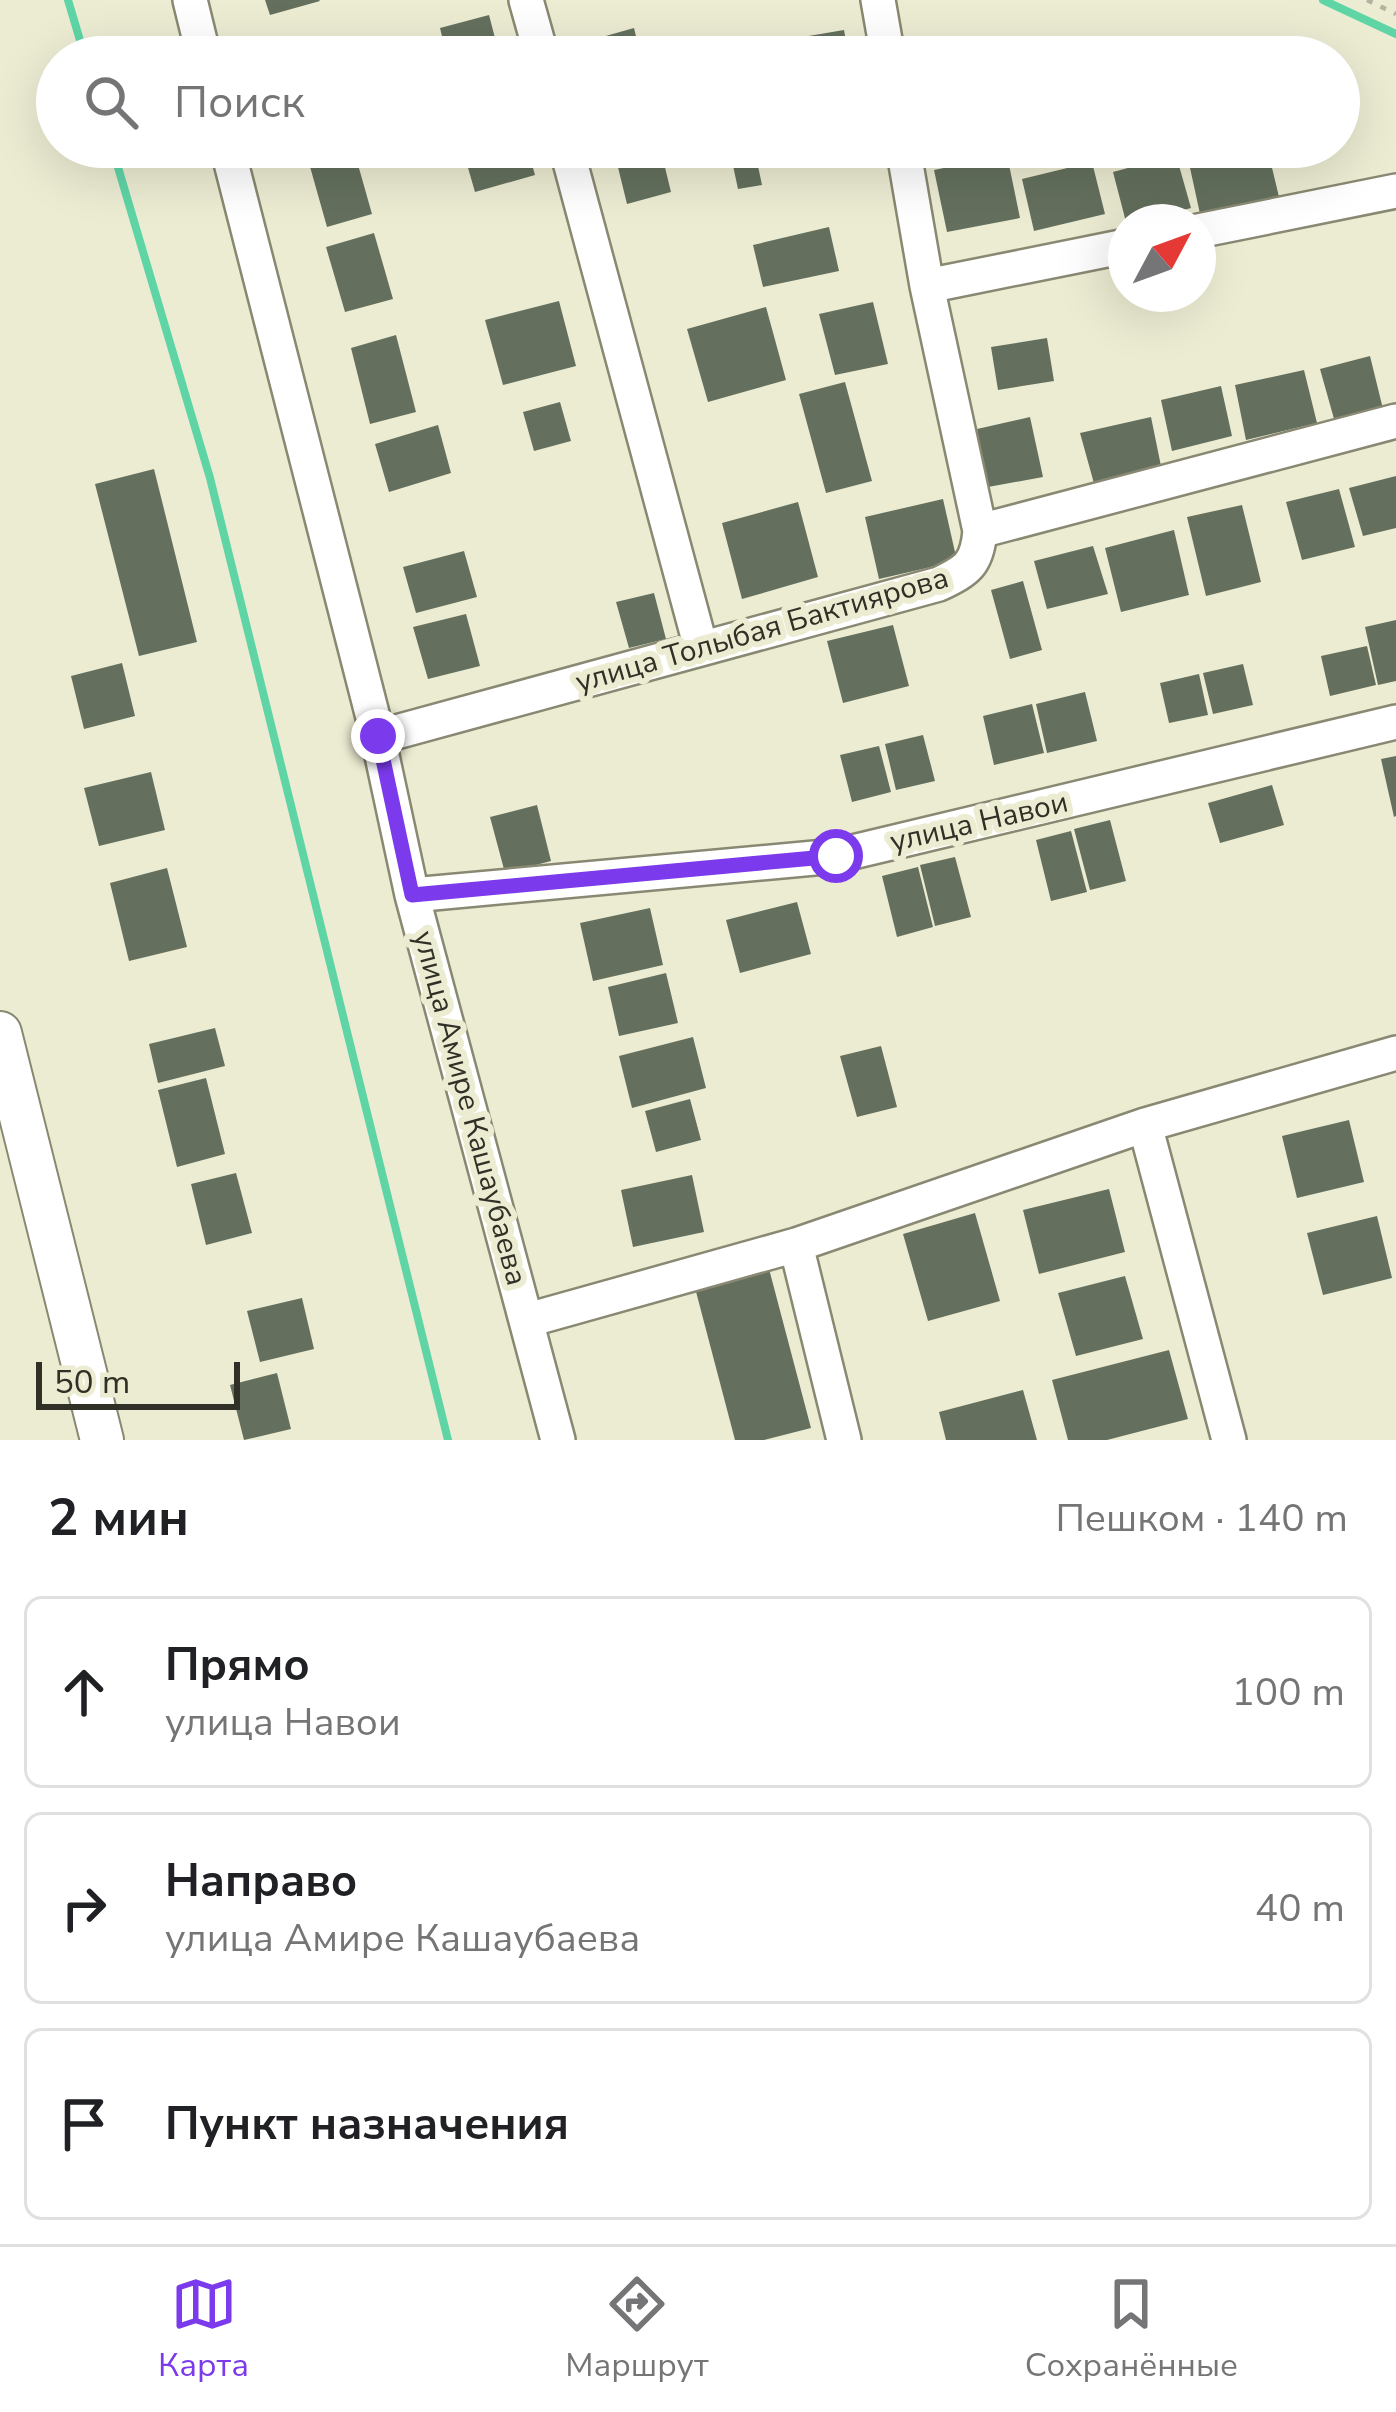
<!DOCTYPE html>
<html lang="ru">
<head>
<meta charset="utf-8">
<style>
  :root { --surface:#fff; --page:#f2f2f2; --text:#202124; --muted:#757577; --line:#e0e0e0; --accent:#7c3aed }
  body { margin:0; font-family:"Nunito Sans",sans-serif; background:var(--page); color:var(--text) }
  .compass { position:absolute; left:1108px; top:204px; width:108px; height:108px; border-radius:50%; background:var(--surface); box-shadow:0 12px 48px #0002; rotate:49deg }
  .scale { position:absolute; left:36px; bottom:30px; width:204px; box-sizing:border-box; padding-left:12px; border:6px solid #303026; border-top:0; font-size:33px; line-height:42px; white-space:nowrap; color:#303026; -webkit-text-stroke:9px #ececd3; paint-order:stroke }
  .stop { position:absolute; width:36px; height:36px; margin:-27px; border:9px solid #7c3aed; border-radius:50%; background:#fff }
  .stop.end { background:#7c3aed; border-color:#fff; box-shadow:0 3px 12px #0008 }
  .list { margin:0; padding:0; list-style:none }
  h2 { display:flex; justify-content:space-between; align-items:center; height:156px; margin:0; padding:0 48px; font-size:51px }
  h2 small { font-size:39px; font-weight:400; color:var(--muted) }
  .list li { display:grid; grid-template-columns:78px 1fr auto; gap:36px; align-items:center; box-sizing:border-box; height:192px; margin:0 24px 24px; padding:0 24px; border:3px solid var(--line); border-radius:18px }
  .list b { display:block; font-size:45px; white-space:nowrap }
  .list p { margin:0; font-size:39px; white-space:nowrap; color:var(--muted) }
  .list em { font-size:39px; font-style:normal; color:var(--muted) }
  .icon { flex:none; width:66px; height:66px; fill:none; stroke:currentColor; stroke-width:2; stroke-linecap:round; stroke-linejoin:round }
  .map { position:relative; flex:none; width:1396px; height:1440px; overflow:hidden }
  .search { position:absolute; background:var(--surface); box-shadow:0 12px 48px #0002; left:36px; right:36px; top:36px; height:132px; display:flex; align-items:center; gap:30px; box-sizing:border-box; padding:0 42px; border-radius:66px; color:var(--muted); font-size:45px }
  .sheet { height:804px; background:var(--surface) }
  nav { display:flex; justify-content:space-around; align-items:center; box-sizing:border-box; height:168px; border-top:3px solid var(--line); background:var(--surface); font-size:33px; color:var(--muted) }
  nav a { display:grid; justify-items:center; gap:6px }
  nav .on { color:var(--accent) }
  .map>svg:first-child { display:block }
</style>
</head>
<body>
<div class="map">
<svg width="1396" height="1440" viewBox="0 0 1396 1440">
  <rect width="100%" height="100%" fill="#ececd3"/>
  <g fill="none" stroke-linecap="round" stroke-linejoin="round">
    <path stroke="#5fd5a6" stroke-width="8" d="M68,0L85,57
      M1323,0L1396,34
      M112,147L210,478L448,1440"/>
  </g>
  <path fill="#64705d" d="M265,0H319L320,1L270,15Z
    M489,15L500,57H447L440,28Z
    M634,28L641,57H592L588,41Z
    M844,30L849,57H783L779,41Z
    M322,43L326,57H275V56Z
    M339,147H353L372,214L327,227L307,156Z
    M462,147H527L535,175L475,192Z
    M613,147H660L671,192L627,204Z
    M729,147H754L762,185L738,189Z
    M1212,147H1267L1280,201L1202,223L1187,154Z
    M1007,155L1020,218L947,232L934,170Z
    M1176,155L1191,208L1141,222H1126L1113,172Z
    M1092,162L1105,214L1034,231L1022,179Z
    M829,227L839,271L763,287L753,245Z
    M374,233L393,299L345,312L326,247Z
    M559,301L576,366L503,385L485,320Z
    M873,302L888,364L835,375L819,314Z
    M766,307L786,380L708,402L687,329Z
    M396,335L416,412L370,424L351,348Z
    M1047,338L1054,381L998,390L991,347Z
    M1370,356L1384,413L1336,426L1320,369Z
    M1304,370L1317,423L1246,440L1235,385Z
    M845,382L872,481L826,493L799,394Z
    M1221,386L1232,436L1172,451L1161,400Z
    M560,402L571,441L534,451L523,412Z
    M1030,417L1043,477L988,487L977,429Z
    M1151,417L1162,471L1095,487L1080,433Z
    M438,425L451,473L389,492L375,444Z
    M154,469L197,642L139,656L95,484Z
    M1396,476V528L1363,536L1349,488Z
    M1339,489L1355,547L1302,560L1286,502Z
    M943,499L957,561L879,579L865,517Z
    M798,502L818,577L742,599L722,523Z
    M1242,505L1261,582L1206,596L1187,517Z
    M1174,530L1189,595L1121,612L1105,548Z
    M1093,546L1108,594L1047,609L1034,561Z
    M464,551L477,597L416,613L403,567Z
    M1023,581L1042,650L1010,659L991,590Z
    M654,593L666,639L629,648L616,602Z
    M466,614L480,666L428,679L413,627Z
    M1396,620V681L1378,685L1365,627Z
    M893,625L909,686L843,703L827,641Z
    M1367,646L1376,685L1330,696L1321,656Z
    M122,663L135,716L84,729L71,676Z
    M1243,664L1253,705L1213,714L1203,673Z
    M1199,674L1208,715L1169,723L1160,683Z
    M1085,692L1097,741L1047,753L1036,704Z
    M1032,704L1044,753L994,765L983,716Z
    M923,735L935,781L896,790L885,744Z
    M879,746L891,792L852,802L840,755Z
    M1396,756V816L1394,817L1381,759Z
    M151,772L165,830L99,846L84,788Z
    M1272,785L1284,825L1220,843L1208,803Z
    M537,805L551,861L505,873L490,817Z
    M1110,820L1126,881L1090,890L1074,829Z
    M1071,831L1087,892L1051,901L1036,840Z
    M955,857L971,917L935,926L920,865Z
    M918,867L933,927L897,937L882,876Z
    M167,868L187,947L129,961L110,883Z
    M797,902L811,954L740,973L726,920Z
    M650,908L663,965L593,981L580,923Z
    M666,973L678,1023L619,1036L608,987Z
    M215,1028L225,1066L158,1083L149,1044Z
    M693,1037L706,1088L632,1108L619,1056Z
    M881,1046L897,1107L857,1117L840,1056Z
    M206,1078L225,1154L177,1167L158,1090Z
    M690,1099L701,1140L656,1152L645,1111Z
    M1349,1120L1364,1182L1297,1198L1282,1136Z
    M236,1173L252,1233L206,1245L191,1184Z
    M692,1175L704,1232L633,1247L621,1190Z
    M1109,1189L1125,1252L1039,1274L1023,1210Z
    M975,1213L1000,1301L928,1321L903,1234Z
    M1377,1216L1392,1278L1323,1295L1307,1233Z
    M768,1265L811,1428L764,1440H735L694,1284Z
    M1125,1276L1143,1339L1076,1356L1058,1293Z
    M302,1298L314,1349L260,1362L247,1311Z
    M1169,1350L1188,1419L1107,1440H1068L1052,1380Z
    M277,1373L291,1429L244,1440L230,1385Z
    M1023,1390L1037,1440H946L939,1412Z"/>
  <g fill="none" stroke-linecap="round" stroke-linejoin="round">
    <g stroke="#898872" stroke-width="38">
      <path id="minor" d="M190,0L204,57
        M526,0L542,57
        M878,0L888,57
        M227,147L378,737L412,895L558,1440
        M566,147L701,648
        M903,147L927,286
        M1198,231L1396,191
        M980,531L927,286L1126,246
        M378,737L939,584C968,570 977,564 980,531L1396,421
        M412,895L836,856L1396,722
        M1145,1125L1229,1440
        M796,1245L844,1440
        M528,1320L796,1245L1145,1125L1396,1053"/>
    </g>
    <g stroke="#898872" stroke-width="46">
      <path id="major" d="M0,1033L102,1440"/>
    </g>
    <path stroke="#b3b39f" stroke-width="4.5" stroke-dasharray="6 9" stroke-linecap="butt" d="M1367,0L1396,14"/>
    <use href="#minor" stroke="#fff" stroke-width="33"/>
    <use href="#major" stroke="#fff" stroke-width="42"/>
  </g>
  <g fill="none" stroke-linecap="round" stroke-linejoin="round">
    <path stroke="#7c3aed" stroke-width="15" d="M378,736L412,895L836,856"/>
  </g>
  <g text-anchor="middle" dominant-baseline="central" stroke-width="12" stroke-linejoin="round" paint-order="stroke">
    <g font-size="30" fill="#303026" stroke="#ececd3">
      <text transform="translate(762 630) rotate(-16)">улица Толыбая Бактиярова</text>
      <text transform="translate(979 822) rotate(-13)">улица Навои</text>
      <text transform="translate(470 1108) rotate(75)">улица Амире Кашаубаева</text>
    </g>
  </g>
</svg>
<svg class="compass" viewBox="-18 -18 36 36"><path d="M0-13l5 13h-10z" fill="#e53935"/><path d="M0 13l5-13h-10z" fill="#757577"/></svg>
<div class="scale">50 m</div>
<div class="stop" style="left:836px;top:856px"></div>
<div class="stop end" style="left:378px;top:736px"></div>
<div class="search"><svg class="icon" aria-label="search" viewBox="0 0 24 24"><circle cx="10" cy="10" r="6"/><path d="M15 15l6 6"/></svg>Поиск</div>
</div>
<section class="sheet">
<h2>2 мин<small>Пешком · 140 m</small></h2>
<ul class="list">
<li><svg class="icon" aria-label="ahead" viewBox="0 0 24 24"><path d="M12 20V5M6 11l6-6 6 6"/></svg><div><b>Прямо</b><p>улица Навои</p></div><em>100 m</em></li>
<li><svg class="icon" aria-label="right" viewBox="0 0 24 24"><path d="M7 20v-9h11M14 6l5 5-5 5"/></svg><div><b>Направо</b><p>улица Амире Кашаубаева</p></div><em>40 m</em></li>
<li><svg class="icon" aria-label="arrive" viewBox="0 0 24 24"><path d="M6 21V4h12l-3 4 3 4H6"/></svg><div><b>Пункт назначения</b></div></li>
</ul>
</section>
<nav>
<a class="on"><svg class="icon" aria-label="map" viewBox="0 0 24 24"><path d="M3 6l6-2 6 2 6-2v14l-6 2-6-2-6 2zM9 4v14M15 6v14"/></svg>Карта</a>
<a><svg class="icon" aria-label="directions" viewBox="0 0 24 24"><path d="M12 3l9 9-9 9-9-9zM9 14v-3h6M13 9l2 2-2 2"/></svg>Маршрут</a>
<a><svg class="icon" aria-label="saved" viewBox="0 0 24 24"><path d="M7 4h10v16l-5-4-5 4z"/></svg>Сохранённые</a>
</nav>
</body>
</html>
